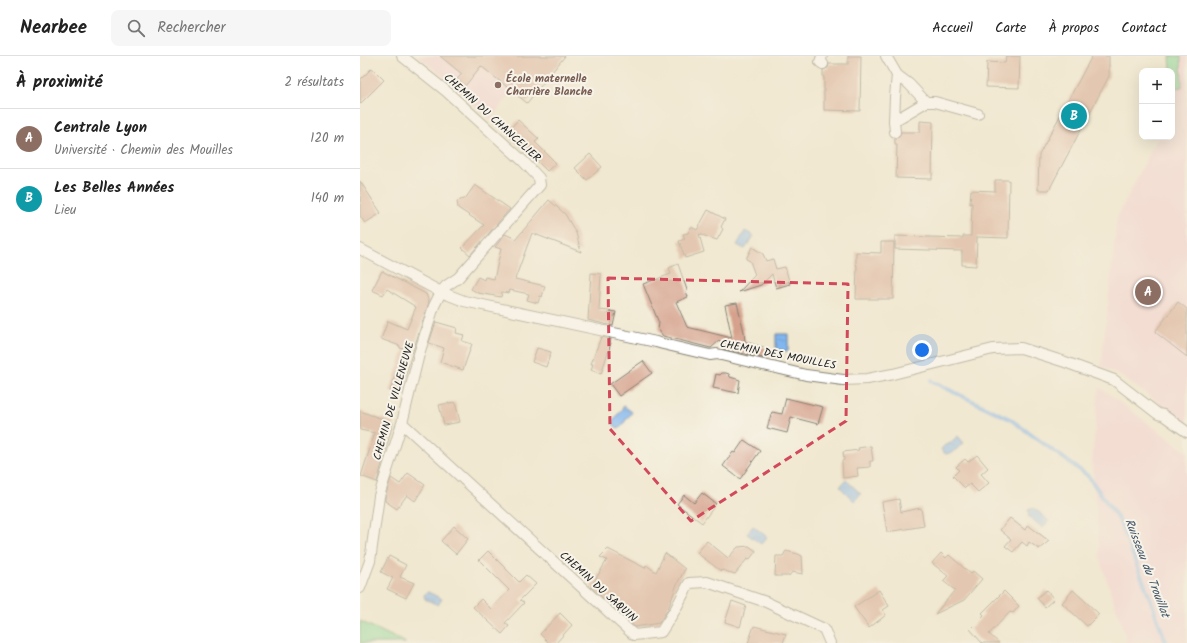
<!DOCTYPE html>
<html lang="fr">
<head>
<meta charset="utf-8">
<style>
  :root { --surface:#fff; --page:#f6f6f6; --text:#222; --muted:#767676; --line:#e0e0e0; --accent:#d1495b }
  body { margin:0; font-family:Kalam,sans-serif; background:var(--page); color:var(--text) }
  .controls { position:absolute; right:12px; top:12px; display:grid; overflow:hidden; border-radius:8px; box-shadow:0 4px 16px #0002 }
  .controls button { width:36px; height:36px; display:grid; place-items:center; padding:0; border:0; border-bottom:1px solid var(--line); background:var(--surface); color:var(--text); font:20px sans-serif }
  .you { position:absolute; left:562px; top:294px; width:14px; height:14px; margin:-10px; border:3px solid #fff; border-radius:50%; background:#1a73e8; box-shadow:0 0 0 6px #1a73e833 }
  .badge { display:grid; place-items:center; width:26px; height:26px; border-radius:50%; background:var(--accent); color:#fff; font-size:13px; font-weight:700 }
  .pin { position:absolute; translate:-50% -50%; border:2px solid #fff; box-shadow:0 1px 4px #0006 }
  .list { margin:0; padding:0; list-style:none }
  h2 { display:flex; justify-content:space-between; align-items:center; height:52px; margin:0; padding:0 16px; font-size:17px }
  h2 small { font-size:13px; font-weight:400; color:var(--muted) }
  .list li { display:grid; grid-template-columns:26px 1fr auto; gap:12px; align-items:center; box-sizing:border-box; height:60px; padding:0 16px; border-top:1px solid var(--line) }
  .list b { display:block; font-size:15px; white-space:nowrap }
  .list p { margin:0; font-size:13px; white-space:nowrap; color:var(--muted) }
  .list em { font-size:13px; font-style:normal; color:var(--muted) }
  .icon { flex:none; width:22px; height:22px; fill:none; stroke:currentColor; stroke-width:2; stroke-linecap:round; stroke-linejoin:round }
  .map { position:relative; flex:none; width:827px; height:587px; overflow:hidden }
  header { display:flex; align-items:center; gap:24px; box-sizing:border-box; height:56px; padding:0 20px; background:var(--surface); border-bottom:1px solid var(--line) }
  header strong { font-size:19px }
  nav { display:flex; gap:22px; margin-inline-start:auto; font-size:14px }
  .search { width:280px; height:36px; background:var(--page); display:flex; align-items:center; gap:10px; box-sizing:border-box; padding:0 14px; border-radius:8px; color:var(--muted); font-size:15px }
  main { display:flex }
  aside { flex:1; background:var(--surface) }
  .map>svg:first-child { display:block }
</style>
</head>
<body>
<header>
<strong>Nearbee</strong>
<div class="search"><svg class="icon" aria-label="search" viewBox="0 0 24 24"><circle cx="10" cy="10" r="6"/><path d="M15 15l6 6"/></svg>Rechercher</div>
<nav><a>Accueil</a><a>Carte</a><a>À propos</a><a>Contact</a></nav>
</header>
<main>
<aside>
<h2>À proximité<small>2 résultats</small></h2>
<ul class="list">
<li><span class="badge" style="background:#8d6e63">A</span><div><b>Centrale Lyon</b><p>Université · Chemin des Mouilles</p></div><em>120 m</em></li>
<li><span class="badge" style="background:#0f9aa8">B</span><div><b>Les Belles Années</b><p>Lieu</p></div><em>140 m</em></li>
</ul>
</aside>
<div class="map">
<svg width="827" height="587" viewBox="0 0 827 587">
  <defs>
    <pattern id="water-ripples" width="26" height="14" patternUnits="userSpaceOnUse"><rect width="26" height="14" fill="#81b6ef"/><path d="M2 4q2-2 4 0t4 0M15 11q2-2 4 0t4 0" fill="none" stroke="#6f9ccc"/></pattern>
  </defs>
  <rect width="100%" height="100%" fill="#f7f3e8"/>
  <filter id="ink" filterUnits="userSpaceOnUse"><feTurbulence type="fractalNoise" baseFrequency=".025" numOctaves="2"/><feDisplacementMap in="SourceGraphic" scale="8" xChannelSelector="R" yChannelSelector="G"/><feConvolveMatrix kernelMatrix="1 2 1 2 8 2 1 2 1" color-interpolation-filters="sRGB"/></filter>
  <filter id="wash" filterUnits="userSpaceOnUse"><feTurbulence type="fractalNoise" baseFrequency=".012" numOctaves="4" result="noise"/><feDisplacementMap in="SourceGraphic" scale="16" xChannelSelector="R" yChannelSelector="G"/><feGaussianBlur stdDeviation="0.9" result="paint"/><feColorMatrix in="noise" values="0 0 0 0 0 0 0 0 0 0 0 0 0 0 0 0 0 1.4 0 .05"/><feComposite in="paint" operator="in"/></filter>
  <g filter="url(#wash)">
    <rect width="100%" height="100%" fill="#f0e8d0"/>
    <path fill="#f6cfd6" d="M57,0H205L153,35L130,63L87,23Z
      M810,0H827V369L770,326L756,317L741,311L757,162L798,81H812V53L813,50Z
      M739,331L827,396V587H764L767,585L740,503L732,406Z"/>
    <path fill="#86d899" stroke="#517a5a" d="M810,0H821L822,31L812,32V15H811Z
      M0,565L46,587H0Z"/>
    <path fill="url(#water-ripples)" stroke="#4e6986" d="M385,175L394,180L385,193L377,189Z
      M416,278H428V295H416Z
      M264,350L272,356L259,373L252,367Z
      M598,380L604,387L593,396L586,398L582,395L581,393L584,390L589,388Z
      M486,424L501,438L494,445L480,431Z
      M674,452L689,465L683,472L668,460L669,458L668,454L670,453H673Z
      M393,470L407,481L401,488L387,478Z
      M68,536L82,543L78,549L65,543L64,539L66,537Z"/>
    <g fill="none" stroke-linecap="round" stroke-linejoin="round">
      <path stroke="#81b6ef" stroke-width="4" d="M571,325L650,363L728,420L759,464L790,542L806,587"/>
    </g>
    <g id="blocks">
      <path fill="#d6a18c" d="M80,0H205L167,47L121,10L105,30L97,23L102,18Z
        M488,0H501L500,55L464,54V21H463V14L468,12L469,8H488Z
        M646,0H660L659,32L626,31L627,6L645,7Z
        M732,0H749V20L689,134H678L679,99Z
        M12,12L24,24L0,48V24Z
        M158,64L179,83L175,86L196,107L187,115L167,95H166L146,77Z
        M560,65L573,66L572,123L536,122L537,89H535V82L539,81L541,76H560Z
        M230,98L242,111L227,124L215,112Z
        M635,124H649L648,182L617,181L616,210L602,209V195L535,193V180L603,182V180H611L612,147L610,148L611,134L635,135Z
        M0,125L21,157L5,167L0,160Z
        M115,129L150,153L110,199L102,192L124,169L98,152L97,145L104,143H105Z
        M189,144L205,158L216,177L221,196L172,177L155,223L185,230L182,241L180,240L178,247L167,244L169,238L150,234L149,237L142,236L141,241L118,237L111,233L118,221L124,224L125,221L134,223L141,193L135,191L145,178L156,183Z
        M348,154L365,163L361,171L363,173L357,184L339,178L344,196L325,202L319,185L325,183L323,178L328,177L331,171L337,174Z
        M521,186H534L533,243H496L497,209H496V196L521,197Z
        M392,191L403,198L406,205L413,203L416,213L425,211L430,228L416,232L412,218L401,229L379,236L395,219L390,205L386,203Z
        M318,208L327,234L326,235L328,241L316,246L327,271L372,282L365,249L377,247L384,276L385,286L406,292L403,302L363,293L360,284L351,292L303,280L298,273L299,267L283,228L311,218L309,212Z
        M22,215L66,238L69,246L50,304L41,338L30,335L37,313L44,293L40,292V290L21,283L28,265L47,273L56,251L27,233L23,239L12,234Z
        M231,217L241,218L239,254L249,255V258L250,255L256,256L253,270L228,264Z
        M818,246L827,253V301L795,276Z
        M76,266L97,272L96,277L104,279L102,285L112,288L103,314L80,306L84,292L69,287Z
        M241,281L251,283L250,287H251L241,318L231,314L233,308H231Z
        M177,292L191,296L186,311L172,306Z
        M283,305L292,317L259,340L250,328Z
        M362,317H366L369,318L370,321L380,324L378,337L353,332L356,318L360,319Z
        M426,342L463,351L458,368L431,361L427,377L407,372L412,356L422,358Z
        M95,346L100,366L84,369L79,349Z
        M0,355L33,367L17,426L1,420L15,377L0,374Z
        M384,384L400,395L380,423L363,410L373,396L375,397Z
        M511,390L513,405H510V411L497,412L498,420L483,422L482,405L484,404L483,396L499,394L498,392Z
        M617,399L628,412L621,418L629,427L618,436L610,428L605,432L593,420L599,414L596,411L605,403L608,406Z
        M48,417L65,429L55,445L47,439L37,453L25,445V441L31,422L40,428Z
        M342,437L356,448L342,467L317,448L324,439L334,447Z
        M539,443L541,456L561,452L564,470L527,476L522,446Z
        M650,462L665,474L668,469L689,485L679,493L669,486L667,490L662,486L653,496L645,490L651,483L640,474Z
        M94,470L108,483L96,498L81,485Z
        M347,485L368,502L378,491L389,490L396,495L389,504L387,503L375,518L362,514L361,515L337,497Z
        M248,493L285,512L286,509L296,516L305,497L325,513L317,528L308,553L299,567L275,571L231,531L247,504L240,501Z
        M128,495L159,526L166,519L176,528L160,544L164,547L145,567L149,570L142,578L113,551L121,543L131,553L149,534L119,504Z
        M426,495L438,498L442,500L443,518L432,516L429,520H415L416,500H423Z
        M581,497L586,502L589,499L611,518L613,515L622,523L604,544L575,558L595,534L583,525L588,520L572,507Z
        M29,500L46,509L40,521L54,527L46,542L27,533L33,522L21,516Z
        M519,534L529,550L523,554L526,559L509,572L494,551Z
        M686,534L694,543L685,551L677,542Z
        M713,534L739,558L727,570L702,547Z
        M644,535L659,550L653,557L650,556L629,578L639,587H622L610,573L624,559L622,557Z
        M372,545L386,550L380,571L365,566Z
        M200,557L212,569L196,587H189L180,578Z
        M394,570L426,578L423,587H388Z"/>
    </g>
  </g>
  <g filter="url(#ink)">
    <use href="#blocks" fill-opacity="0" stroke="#868276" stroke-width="1"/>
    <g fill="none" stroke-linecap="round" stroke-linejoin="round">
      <g stroke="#868276" stroke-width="12">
        <path id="street" d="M462,0L460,6L463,8
          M526,0L537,19L549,28L566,46
          M534,65L535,41L537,19
          M535,76L534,65L566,46H575L618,58
          M0,193L81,236L104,245L296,286L303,288L350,299L357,298L446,319L483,324L507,323L533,318L633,293L661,292L705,306L754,324L798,358L803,359L827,376
          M42,367L274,579L301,576L315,554L329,527L347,526L406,546L464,573L470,587
          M0,532L10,505L19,440L42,367L59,298L74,250L81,236L86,230L98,222L180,129L179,122L163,105L86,35L42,0"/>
      </g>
      <use href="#street" stroke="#fff" stroke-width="10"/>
    </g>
  </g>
  <path d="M0 0H827V587H0ZM248,222L488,228L486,365L331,465L250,373Z" fill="#f0e8d0" fill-opacity=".55" fill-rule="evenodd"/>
  <path fill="none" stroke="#d1495b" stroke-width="3" stroke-dasharray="8 5" stroke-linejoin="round" d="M248,222L488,228L486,365L331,465L250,373Z"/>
  <circle fill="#8d6e63" stroke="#f7f3e8" stroke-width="1.5" cx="138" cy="29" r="4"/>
  <g text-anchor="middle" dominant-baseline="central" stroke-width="4" stroke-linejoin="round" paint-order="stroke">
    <g font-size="11" font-weight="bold" fill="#785e54" stroke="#f7f3e8" text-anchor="start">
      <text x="146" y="23">École maternelle<tspan x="146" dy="13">Charrière Blanche</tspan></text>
    </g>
    <g font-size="11" fill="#1c1c1c" stroke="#f7f3e8">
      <text transform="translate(132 62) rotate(42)">CHEMIN DU CHANCELIER</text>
      <text transform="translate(418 299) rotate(11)">CHEMIN DES MOUILLES</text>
      <text transform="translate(34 345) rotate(-74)">CHEMIN DE VILLENEUVE</text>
      <text transform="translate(238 531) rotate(42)">CHEMIN DU SAQUIN</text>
    </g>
    <g font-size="12" font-style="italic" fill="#3f5266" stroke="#f7f3e8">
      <text transform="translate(787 512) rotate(69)">Ruisseau du Trouillat</text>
    </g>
  </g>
</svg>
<div class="controls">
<button>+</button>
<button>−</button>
</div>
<div class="you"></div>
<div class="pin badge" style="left:788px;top:236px;background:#8d6e63">A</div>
<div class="pin badge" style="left:714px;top:60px;background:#0f9aa8">B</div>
</div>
</main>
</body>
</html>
